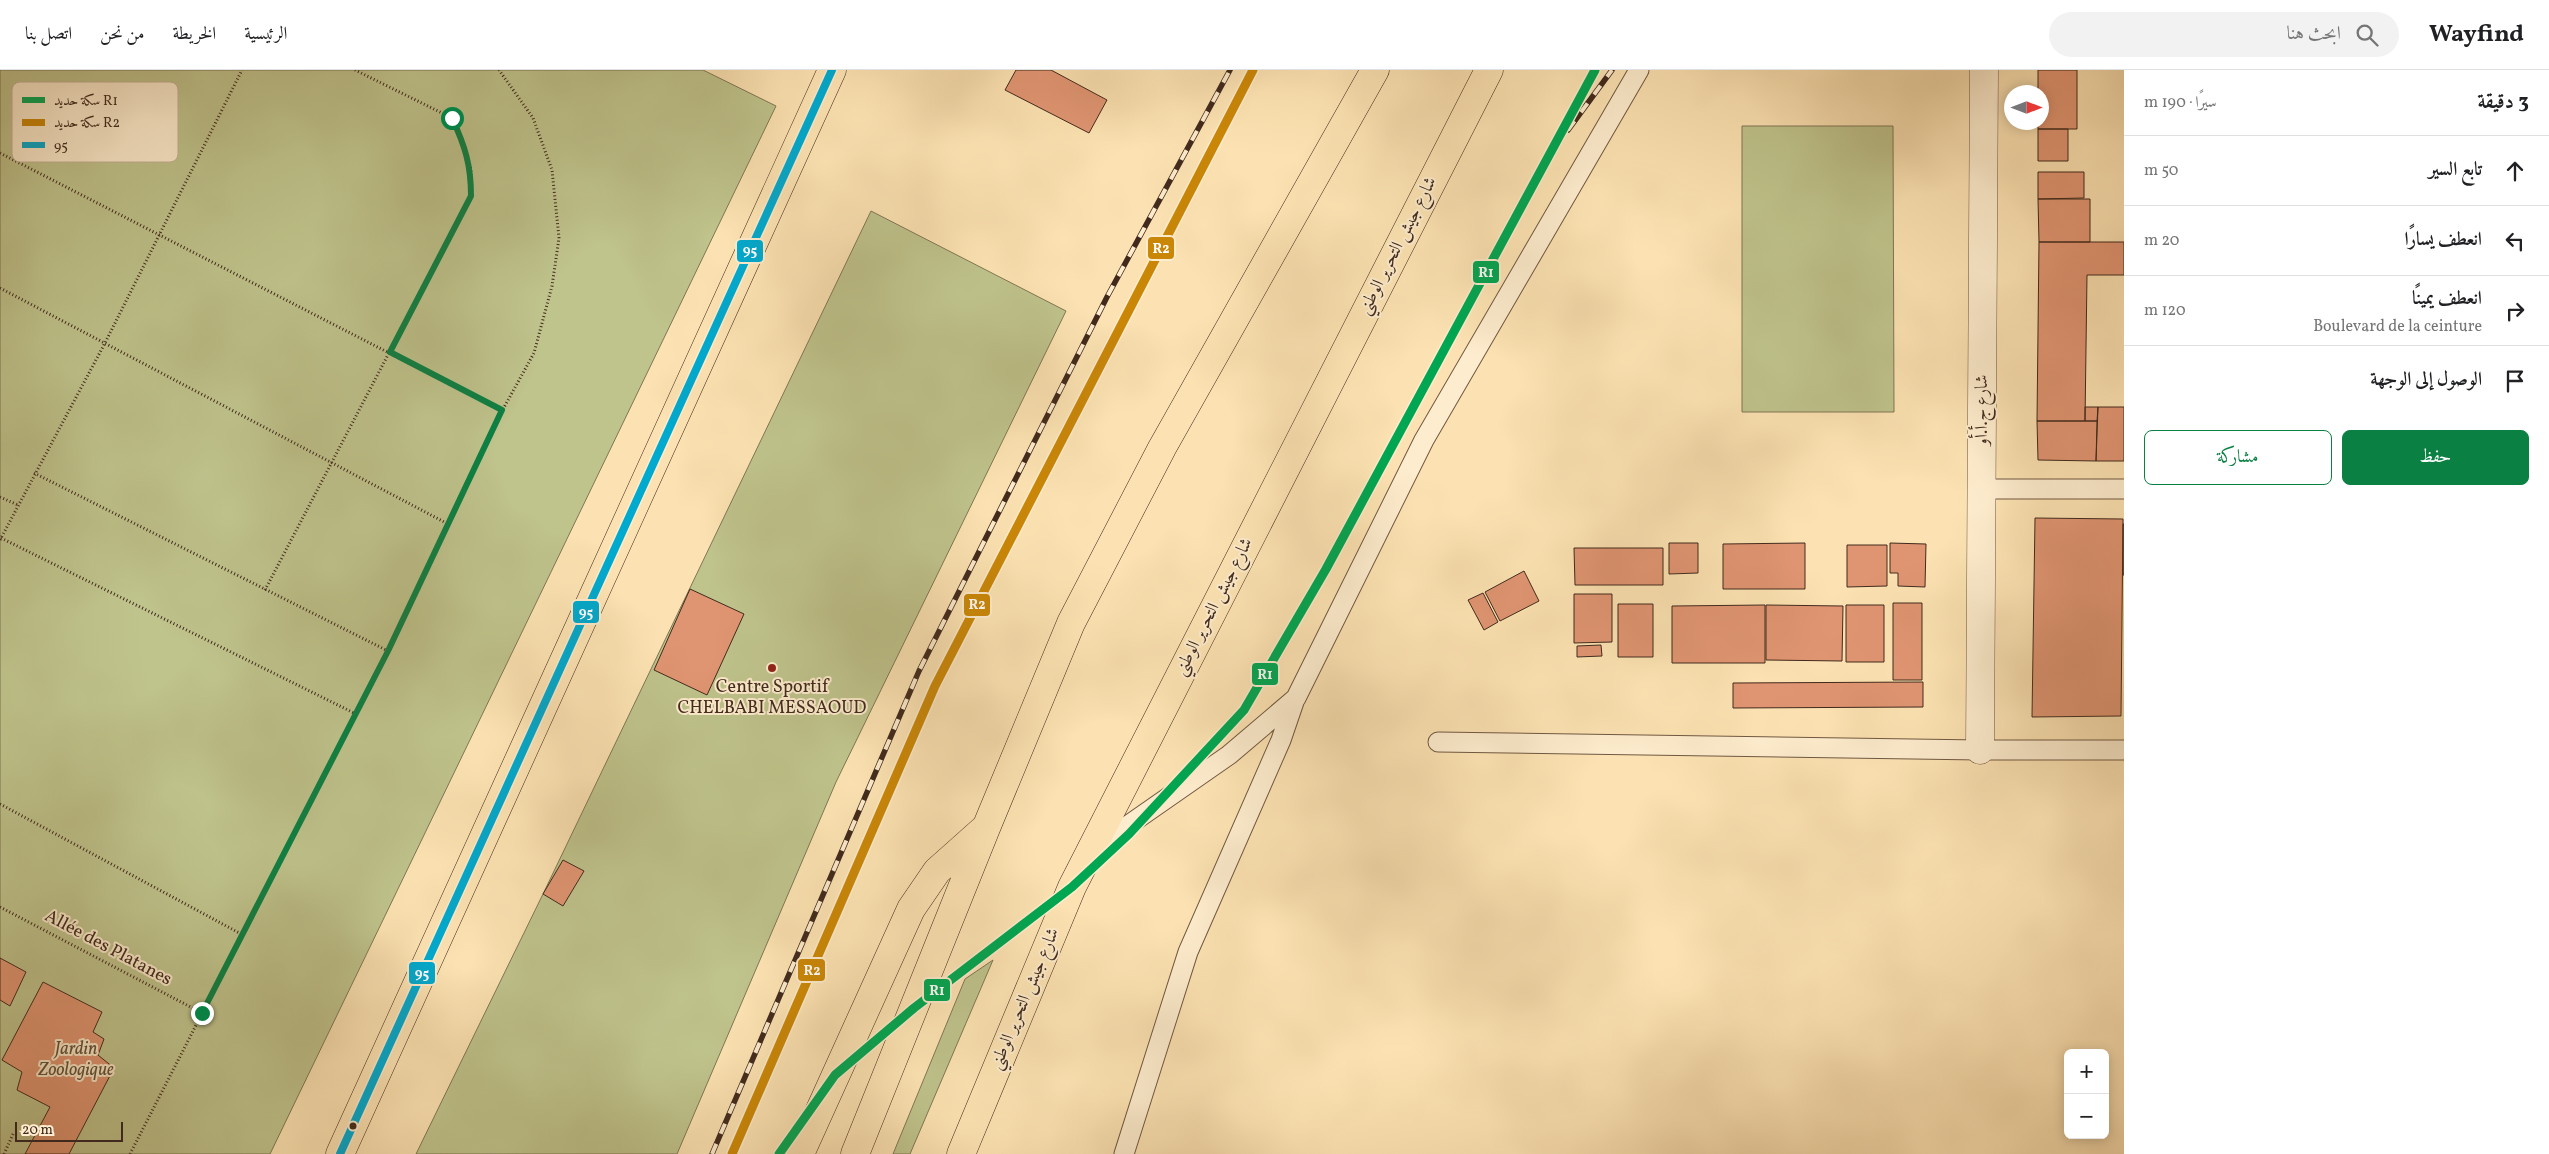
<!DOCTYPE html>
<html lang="ar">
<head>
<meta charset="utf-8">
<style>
  :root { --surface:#fff; --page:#f2f2f2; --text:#202124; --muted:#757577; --line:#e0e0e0; --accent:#0b8043 }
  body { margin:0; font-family:Vollkorn,Amiri,serif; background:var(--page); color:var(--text); direction:rtl }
  .controls { position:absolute; right:15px; bottom:15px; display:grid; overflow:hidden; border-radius:8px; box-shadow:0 2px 12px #0003 }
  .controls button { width:45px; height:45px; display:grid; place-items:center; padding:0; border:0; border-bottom:1px solid var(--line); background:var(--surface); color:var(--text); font:25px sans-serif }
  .compass { position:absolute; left:2004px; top:15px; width:45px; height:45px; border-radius:50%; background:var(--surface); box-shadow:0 2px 12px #0003; rotate:90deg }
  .scale { position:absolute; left:15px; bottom:12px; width:108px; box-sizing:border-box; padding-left:5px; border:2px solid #412a1d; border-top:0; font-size:14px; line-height:18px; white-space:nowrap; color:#412a1d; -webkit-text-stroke:4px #fdeccd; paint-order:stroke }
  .stop { position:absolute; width:15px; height:15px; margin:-11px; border:4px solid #0b8043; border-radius:50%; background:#fff }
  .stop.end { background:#0b8043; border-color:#fff; box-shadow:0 1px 5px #0008 }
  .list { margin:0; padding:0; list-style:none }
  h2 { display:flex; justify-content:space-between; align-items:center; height:65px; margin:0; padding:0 20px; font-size:21px }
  h2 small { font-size:16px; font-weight:400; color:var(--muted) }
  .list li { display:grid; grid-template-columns:32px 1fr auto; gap:15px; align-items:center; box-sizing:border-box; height:70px; padding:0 20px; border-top:1px solid var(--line) }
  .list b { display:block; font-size:19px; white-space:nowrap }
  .list p { margin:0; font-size:16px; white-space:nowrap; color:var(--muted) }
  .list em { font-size:16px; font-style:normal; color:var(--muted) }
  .actions { display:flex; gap:10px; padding:15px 20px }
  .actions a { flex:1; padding:11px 0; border:1px solid var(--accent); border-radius:8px; text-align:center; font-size:18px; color:var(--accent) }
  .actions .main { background:var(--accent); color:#fff }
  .icon { flex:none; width:28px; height:28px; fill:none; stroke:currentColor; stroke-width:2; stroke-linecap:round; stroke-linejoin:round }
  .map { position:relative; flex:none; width:2124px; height:1084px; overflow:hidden; direction:ltr }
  header { display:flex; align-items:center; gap:30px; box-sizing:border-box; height:70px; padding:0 25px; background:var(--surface); border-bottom:1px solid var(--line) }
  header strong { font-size:24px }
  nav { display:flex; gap:28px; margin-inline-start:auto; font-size:18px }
  .search { width:350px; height:45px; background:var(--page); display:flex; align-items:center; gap:12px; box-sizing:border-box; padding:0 18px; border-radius:28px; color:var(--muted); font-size:19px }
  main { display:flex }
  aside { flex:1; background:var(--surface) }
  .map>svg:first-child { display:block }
</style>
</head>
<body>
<header>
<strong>Wayfind</strong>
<div class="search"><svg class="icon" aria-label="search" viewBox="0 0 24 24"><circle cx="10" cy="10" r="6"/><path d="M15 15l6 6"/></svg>ابحث هنا</div>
<nav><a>الرئيسية</a><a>الخريطة</a><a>من نحن</a><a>اتصل بنا</a></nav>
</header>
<main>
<aside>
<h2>3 دقيقة<small>سيرًا · 190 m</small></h2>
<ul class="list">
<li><svg class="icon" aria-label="ahead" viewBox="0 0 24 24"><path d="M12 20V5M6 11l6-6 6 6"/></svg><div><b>تابع السير</b></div><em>50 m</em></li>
<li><svg class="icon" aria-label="left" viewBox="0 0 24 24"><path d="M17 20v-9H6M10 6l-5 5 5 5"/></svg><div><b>انعطف يسارًا</b></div><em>20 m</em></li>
<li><svg class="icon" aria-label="right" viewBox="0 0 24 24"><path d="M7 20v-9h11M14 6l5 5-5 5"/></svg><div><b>انعطف يمينًا</b><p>Boulevard de la ceinture</p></div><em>120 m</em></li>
<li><svg class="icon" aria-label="arrive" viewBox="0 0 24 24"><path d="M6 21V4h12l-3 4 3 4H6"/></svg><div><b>الوصول إلى الوجهة</b></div></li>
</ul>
<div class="actions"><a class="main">حفظ</a><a>مشاركة</a></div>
</aside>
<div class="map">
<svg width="2124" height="1084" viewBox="0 0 2124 1084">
  <rect width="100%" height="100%" fill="#fce2b2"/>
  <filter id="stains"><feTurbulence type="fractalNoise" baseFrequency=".004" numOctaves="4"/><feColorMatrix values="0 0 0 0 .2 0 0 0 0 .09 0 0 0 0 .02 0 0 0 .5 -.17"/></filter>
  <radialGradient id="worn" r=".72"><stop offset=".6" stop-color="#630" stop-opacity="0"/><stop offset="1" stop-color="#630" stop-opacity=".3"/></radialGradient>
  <path fill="#bfc38c" stroke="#807654" d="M0,0H703L776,36L270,1084H0Z
    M1742,56H1893L1894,342H1742Z
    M871,141L1066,241L836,712L677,1084H416L543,824Z
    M993,890L910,1084H893L965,909Z"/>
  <path fill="#e09572" stroke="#412a1d" d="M1016,0H1051L1107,30L1089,63L1005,20Z
    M2038,0H2077V59H2038V52H2042V22H2038Z
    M2038,59H2068V91H2038Z
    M2038,102H2084V128L2038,129Z
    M2038,129H2090V172H2039Z
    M2039,172H2124V205H2087L2085,351H2037Z
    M2085,337H2098L2097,351H2085Z
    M2098,337H2124V391H2096Z
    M2037,351H2097L2096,391L2038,390Z
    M2035,448L2123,449L2121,646L2032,647Z
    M2123,454H2124V505H2123Z
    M1669,473H1698V503L1669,504Z
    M1805,473V519H1723V474Z
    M1890,473L1926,474L1925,517L1898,516V503H1890Z
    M1847,475H1887V516L1847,517Z
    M1574,478H1663V515H1575Z
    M1524,501L1539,531L1500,551L1485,522Z
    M690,519L744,544L707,625L654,600Z
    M1483,523L1498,552L1484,560L1468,530Z
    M1574,524H1612V572L1574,573Z
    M1893,533H1922V610H1893Z
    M1618,534H1653V587H1618Z
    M1765,535V593H1672V536Z
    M1766,535L1843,536L1842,591L1766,590Z
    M1846,535H1884V592H1846Z
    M1601,575L1602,586L1577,587V576Z
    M1923,612V637L1733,638V613Z
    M563,790L584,801L563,836L543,824Z
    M0,888L26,902L10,936L0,930Z
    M43,912L102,942L93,962L104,969L98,985L114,998L69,1084H25L50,1037L17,1020L22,1002L2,990Z"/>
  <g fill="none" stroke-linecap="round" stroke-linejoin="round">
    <g stroke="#705842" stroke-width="21">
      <path id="service" d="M1982,419H2124
        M1438,672L1980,680H2124
        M1094,779L1229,685L1296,628L1424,370L1639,0
        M1124,1084L1188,882L1281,670L1295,629"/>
    </g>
    <g stroke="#705842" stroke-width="29">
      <path id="minor" d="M1980,680L1984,0"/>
    </g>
    <g stroke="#412a1d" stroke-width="29">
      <path id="primary" d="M340,1084L832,0"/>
    </g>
    <g stroke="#412a1d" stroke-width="29">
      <path id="motorway" d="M800,1084L911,839L937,801L983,760
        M855,1084L986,758L1071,553L1162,378L1375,0
        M961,1084L1072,817L1489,0"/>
    </g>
    <path stroke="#412a1d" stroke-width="3" stroke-dasharray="1 2.5" stroke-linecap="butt" d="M0,83L502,341
      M0,218L448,454
      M34,403L388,581
      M0,427L18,435
      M1,468L356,644
      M0,470L105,273L242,0
      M265,520L471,126V99L463,74L452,48L355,0
      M0,734L243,865
      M0,837L202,943
      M4,1084L14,1062
      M130,1084L388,581L502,341L534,283L552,216L559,168L552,100L533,48L499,0"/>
    <use href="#service" stroke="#fdeccd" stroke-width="19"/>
    <use href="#minor" stroke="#fdeccd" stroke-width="28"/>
    <use href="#primary" stroke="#fce2b2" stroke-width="28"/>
    <use href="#motorway" stroke="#fce2b2" stroke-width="28"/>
    <g stroke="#412a1d" stroke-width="5.5">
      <path id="rail" d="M1568,60L1612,0
        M712,1084L919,601L1107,227L1230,0
        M779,1084L835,1005L914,938L1072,817L1129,764L1244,640L1326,499L1595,0"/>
    </g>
    <use href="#rail" stroke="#fdeccd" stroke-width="4" stroke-dasharray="11" stroke-linecap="butt"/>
    <g stroke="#fdeccd" stroke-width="11">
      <path id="bus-1" d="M340,1084L832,0"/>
    </g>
    <use href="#bus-1" stroke="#00a9ce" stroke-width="8"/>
    <g stroke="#fdeccd" stroke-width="12">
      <path id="rail-1" d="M779,1084L835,1005L914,938L1072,817L1129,764L1244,640L1326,499L1595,0"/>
    </g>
    <g stroke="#fdeccd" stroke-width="12">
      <path id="rail-2" d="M732,1084L935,616L1253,0"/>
    </g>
    <use href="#rail-1" stroke="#00a651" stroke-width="9"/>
    <use href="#rail-2" stroke="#ca8707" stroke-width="9"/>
  </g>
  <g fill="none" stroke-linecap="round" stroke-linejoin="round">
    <path stroke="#0b8043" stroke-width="6" d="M202,943L388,581L502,340L390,282L471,126C471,95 465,76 452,48"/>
  </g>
  <circle fill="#8f2418" stroke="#fdeccd" stroke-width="2" cx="772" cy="598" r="5"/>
  <circle fill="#412a1d" stroke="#fdeccd" stroke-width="2" cx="353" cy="1056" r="4.5"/>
  <g text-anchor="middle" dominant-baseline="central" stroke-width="4" stroke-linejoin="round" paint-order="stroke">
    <g font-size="18" fill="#412a1d" stroke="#fdeccd">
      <text transform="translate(1398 176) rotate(-63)">شارع جيش التحرير الوطني</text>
      <text transform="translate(1982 340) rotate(-90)">شارع ج.أ.أو</text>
      <text transform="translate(1214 537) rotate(-63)">شارع جيش التحرير الوطني</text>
      <text transform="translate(108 878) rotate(28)">Allée des Platanes</text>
      <text transform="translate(1025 929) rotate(-67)">شارع جيش التحرير الوطني</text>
    </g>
    <g font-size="18" fill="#412a1d" stroke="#fdeccd">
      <text x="772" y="617">Centre Sportif<tspan x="772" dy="21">CHELBABI MESSAOUD</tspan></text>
    </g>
    <g font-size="18" font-style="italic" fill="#605039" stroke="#fdeccd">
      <text x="76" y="979">Jardin<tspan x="76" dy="21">Zoologique</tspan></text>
    </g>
  </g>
  <rect x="12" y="12" width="166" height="80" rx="8" fill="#fdeccd" stroke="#c5b298" stroke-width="1"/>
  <rect x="22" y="27" width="23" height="6" fill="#00a651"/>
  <rect x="22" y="49" width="23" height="7" fill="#ca8707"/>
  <rect x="22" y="72" width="23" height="6" fill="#00a9ce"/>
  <g font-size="14" fill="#412a1d">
    <text x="54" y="35">سكة حديد R1</text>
    <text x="54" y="57">سكة حديد R2</text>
    <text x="54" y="80">95</text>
  </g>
  <g stroke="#fdeccd" stroke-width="2">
    <rect x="1147" y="166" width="28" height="24" rx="5" fill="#ca8707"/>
    <rect x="736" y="169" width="28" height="24" rx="5" fill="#00a9ce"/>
    <rect x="1472" y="190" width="28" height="24" rx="5" fill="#00a651"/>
    <rect x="963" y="523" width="28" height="24" rx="5" fill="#ca8707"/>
    <rect x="572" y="530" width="28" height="24" rx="5" fill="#00a9ce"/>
    <rect x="1251" y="592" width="28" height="24" rx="5" fill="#00a651"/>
    <rect x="797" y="888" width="29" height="24" rx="5" fill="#ca8707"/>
    <rect x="408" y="891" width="28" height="24" rx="5" fill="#00a9ce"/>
    <rect x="923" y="908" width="28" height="24" rx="5" fill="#00a651"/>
  </g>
  <g font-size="14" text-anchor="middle" font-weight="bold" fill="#fff">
    <text x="1161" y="183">R2</text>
    <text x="750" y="185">95</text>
    <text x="1486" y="207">R1</text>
    <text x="977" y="539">R2</text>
    <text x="586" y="547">95</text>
    <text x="1265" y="609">R1</text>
    <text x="812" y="905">R2</text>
    <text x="422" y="908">95</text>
    <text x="937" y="925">R1</text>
  </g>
  <rect width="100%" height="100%" filter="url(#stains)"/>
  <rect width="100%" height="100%" fill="url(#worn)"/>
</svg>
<div class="controls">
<button>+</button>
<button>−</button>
</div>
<svg class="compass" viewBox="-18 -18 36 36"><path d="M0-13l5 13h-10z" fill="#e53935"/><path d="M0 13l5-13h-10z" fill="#757577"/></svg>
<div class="scale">20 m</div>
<div class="stop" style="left:452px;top:48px"></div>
<div class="stop end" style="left:202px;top:943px"></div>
</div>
</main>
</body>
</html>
